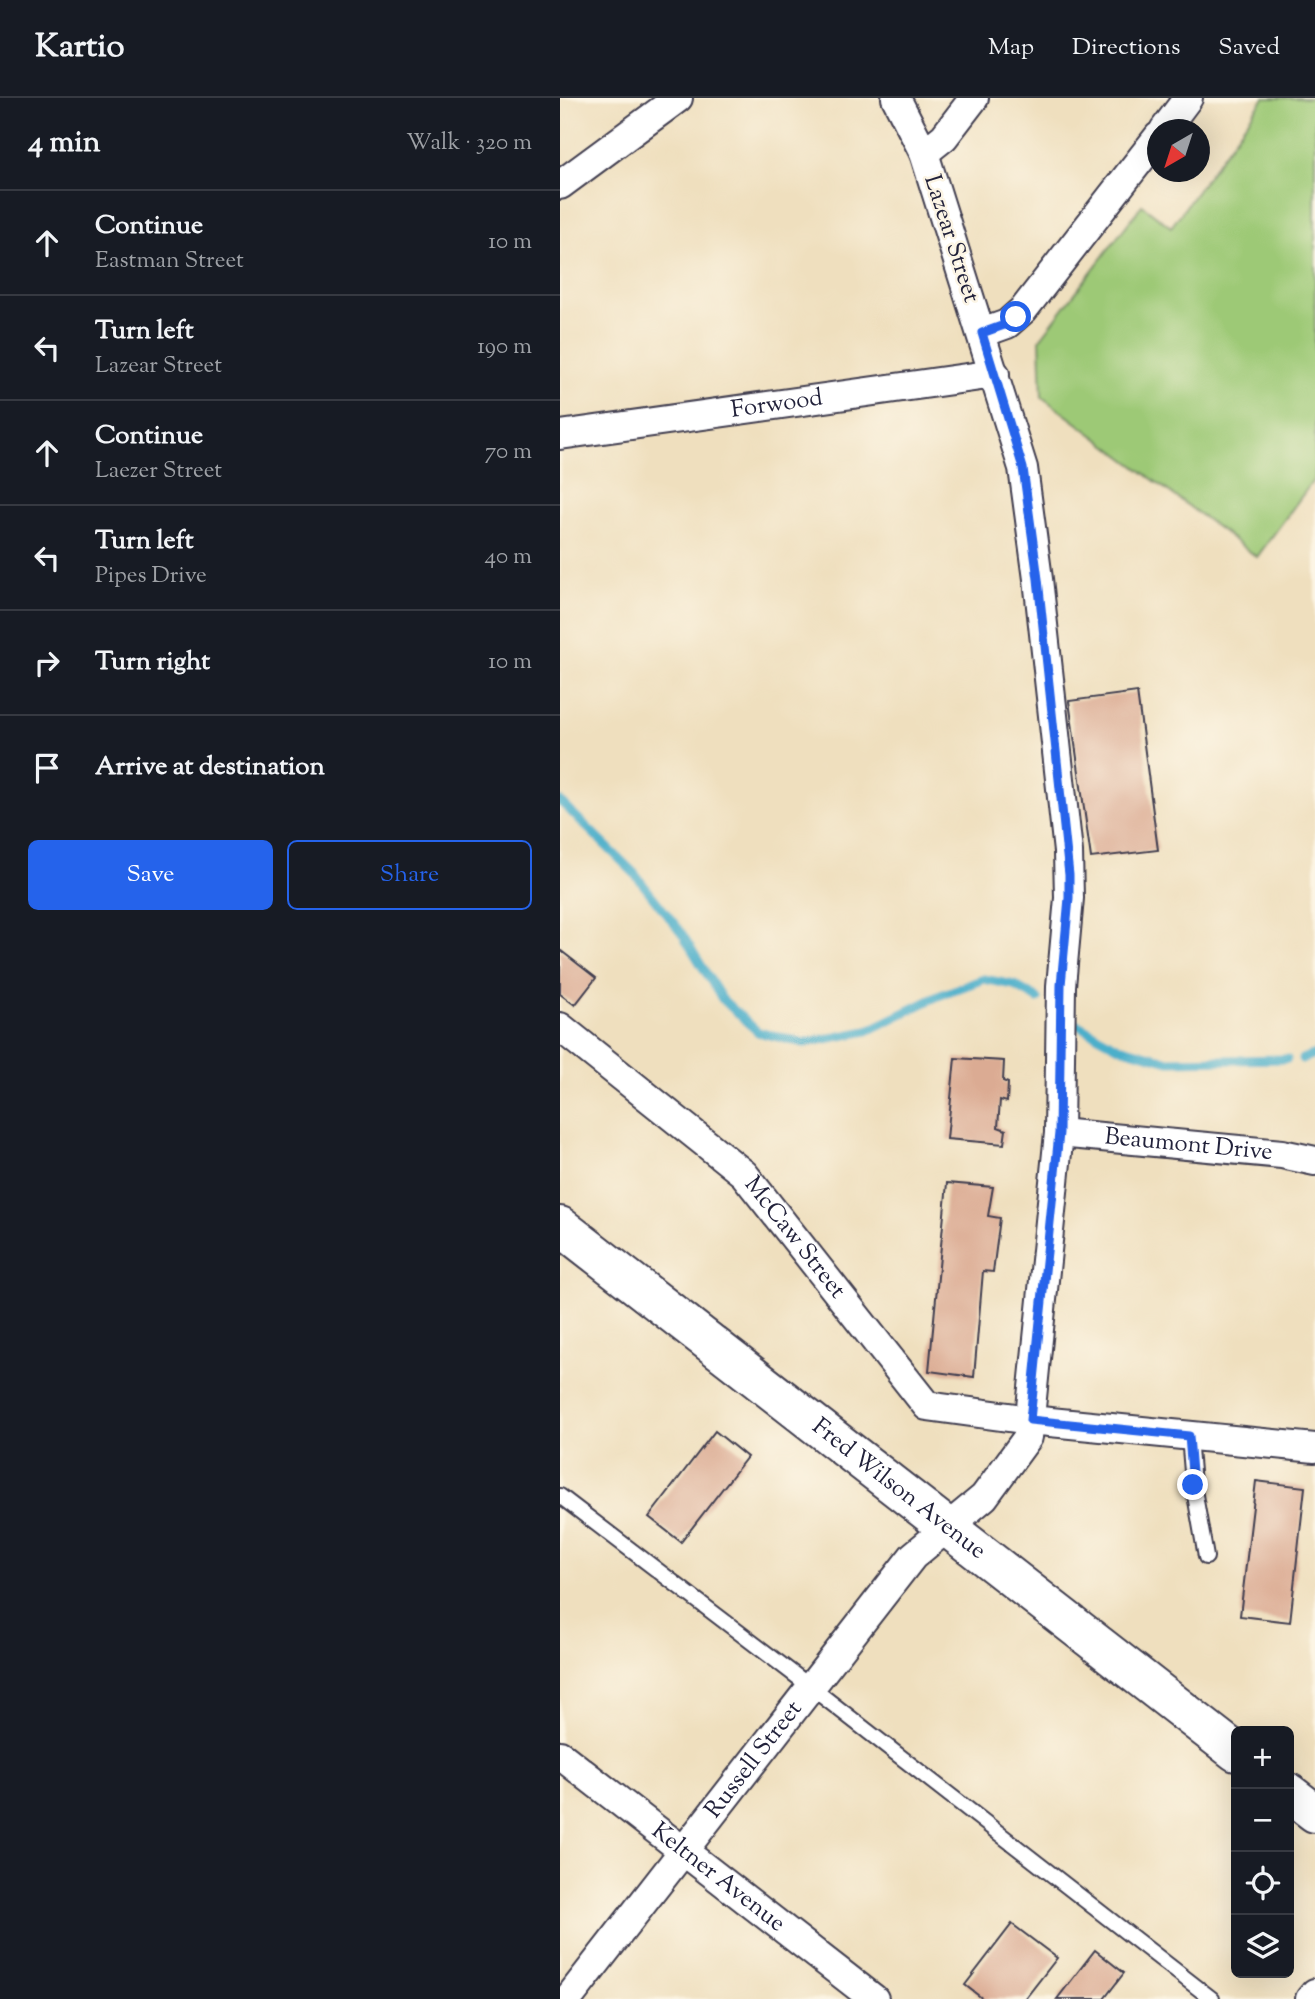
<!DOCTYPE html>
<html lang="en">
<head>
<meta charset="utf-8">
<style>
  :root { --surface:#171b24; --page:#20242c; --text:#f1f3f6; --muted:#9ea1a6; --line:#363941; --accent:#2563eb }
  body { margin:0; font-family:"Sorts Mill Goudy",serif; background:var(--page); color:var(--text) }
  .controls { position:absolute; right:21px; bottom:21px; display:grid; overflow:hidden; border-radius:10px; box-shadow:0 7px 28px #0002 }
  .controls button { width:63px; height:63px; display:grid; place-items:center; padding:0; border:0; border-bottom:2px solid var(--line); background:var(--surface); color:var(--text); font:35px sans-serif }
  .compass { position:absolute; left:587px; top:21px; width:63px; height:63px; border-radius:50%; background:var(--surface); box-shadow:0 7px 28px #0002; rotate:219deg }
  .stop { position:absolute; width:21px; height:21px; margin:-16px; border:5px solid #2563eb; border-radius:50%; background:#fff }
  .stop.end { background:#2563eb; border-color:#fff; box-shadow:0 2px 7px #0008 }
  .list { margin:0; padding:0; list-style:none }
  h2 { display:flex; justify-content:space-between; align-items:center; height:91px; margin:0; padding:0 28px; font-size:30px }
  h2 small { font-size:23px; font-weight:400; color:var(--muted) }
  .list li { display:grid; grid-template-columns:46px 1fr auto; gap:21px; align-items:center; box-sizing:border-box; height:105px; padding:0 28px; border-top:2px solid var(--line) }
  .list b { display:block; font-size:26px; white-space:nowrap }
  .list p { margin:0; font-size:23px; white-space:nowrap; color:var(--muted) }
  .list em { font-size:23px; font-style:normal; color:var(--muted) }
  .actions { display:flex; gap:14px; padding:21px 28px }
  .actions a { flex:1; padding:16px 0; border:2px solid var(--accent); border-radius:10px; text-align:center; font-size:24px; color:var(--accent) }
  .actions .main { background:var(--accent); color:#fff }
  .icon { flex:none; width:38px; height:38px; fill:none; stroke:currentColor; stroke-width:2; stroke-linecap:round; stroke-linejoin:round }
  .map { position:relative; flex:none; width:755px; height:1901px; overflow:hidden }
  header { display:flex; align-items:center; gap:42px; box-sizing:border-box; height:98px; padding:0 35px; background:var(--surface); border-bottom:2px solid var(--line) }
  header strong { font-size:33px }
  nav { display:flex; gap:38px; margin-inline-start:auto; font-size:24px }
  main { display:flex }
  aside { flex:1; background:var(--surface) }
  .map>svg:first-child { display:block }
</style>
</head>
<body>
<header>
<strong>Kartio</strong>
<nav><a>Map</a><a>Directions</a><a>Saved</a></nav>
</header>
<main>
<aside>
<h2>4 min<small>Walk · 320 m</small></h2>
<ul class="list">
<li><svg class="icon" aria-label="ahead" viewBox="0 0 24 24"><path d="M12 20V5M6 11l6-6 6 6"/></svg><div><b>Continue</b><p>Eastman Street</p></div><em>10 m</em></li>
<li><svg class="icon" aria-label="left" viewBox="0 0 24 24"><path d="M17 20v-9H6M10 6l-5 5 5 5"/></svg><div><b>Turn left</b><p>Lazear Street</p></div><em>190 m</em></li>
<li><svg class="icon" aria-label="ahead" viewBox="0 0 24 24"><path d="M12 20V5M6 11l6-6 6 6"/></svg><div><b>Continue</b><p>Laezer Street</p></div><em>70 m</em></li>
<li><svg class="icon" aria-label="left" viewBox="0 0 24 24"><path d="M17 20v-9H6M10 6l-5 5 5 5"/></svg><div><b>Turn left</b><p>Pipes Drive</p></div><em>40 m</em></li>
<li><svg class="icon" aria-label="right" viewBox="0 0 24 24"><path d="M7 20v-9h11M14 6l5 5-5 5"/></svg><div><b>Turn right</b></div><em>10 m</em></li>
<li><svg class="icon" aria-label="arrive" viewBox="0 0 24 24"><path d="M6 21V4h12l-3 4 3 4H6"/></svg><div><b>Arrive at destination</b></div></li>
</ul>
<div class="actions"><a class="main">Save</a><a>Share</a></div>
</aside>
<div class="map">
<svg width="755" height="1901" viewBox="0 0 755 1901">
  <rect width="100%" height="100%" fill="#fcf5e5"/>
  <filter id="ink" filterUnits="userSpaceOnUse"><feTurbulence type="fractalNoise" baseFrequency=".0143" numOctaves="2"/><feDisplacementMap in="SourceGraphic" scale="14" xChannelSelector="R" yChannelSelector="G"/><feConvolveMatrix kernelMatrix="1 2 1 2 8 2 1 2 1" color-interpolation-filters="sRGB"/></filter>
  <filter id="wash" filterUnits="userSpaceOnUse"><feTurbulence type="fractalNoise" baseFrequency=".00686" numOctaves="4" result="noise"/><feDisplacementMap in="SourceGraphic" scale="28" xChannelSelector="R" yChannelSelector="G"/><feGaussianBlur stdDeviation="1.57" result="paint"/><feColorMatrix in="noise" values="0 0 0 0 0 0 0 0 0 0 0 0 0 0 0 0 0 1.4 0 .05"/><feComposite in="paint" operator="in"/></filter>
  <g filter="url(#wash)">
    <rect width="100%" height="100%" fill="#efdfbe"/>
    <path fill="#9dc976" stroke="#607658" stroke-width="2" d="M704,0H755V380L697,459L482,299L480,241L582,107L611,129Z"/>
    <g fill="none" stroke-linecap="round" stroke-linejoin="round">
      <path stroke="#4bafca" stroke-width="9" d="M0,703L74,775L121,834L162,901L198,934L244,945L307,933L378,898L424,881L454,887L478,901
        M516,926L559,949L609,963L727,961
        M742,961L755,956"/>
    </g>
    <g id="blocks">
      <path fill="#dbab93" d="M577,594L598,752L531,760L509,603Z
        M0,852L36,880L15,907L0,896Z
        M395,960L444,963L443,983L448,985L447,1004L440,1002L438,1029L446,1032L444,1046L387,1041Z
        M387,1085L433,1089L428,1118L440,1120L433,1174L423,1173L414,1279L369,1273Z
        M155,1333L187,1359L121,1444L89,1419Z
        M696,1383L745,1389L730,1524L680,1518Z
        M452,1826L497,1860L465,1901H423L405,1887Z
        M535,1852L564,1875L544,1901H497Z"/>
    </g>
  </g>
  <g filter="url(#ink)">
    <use href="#blocks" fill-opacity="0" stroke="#413e4f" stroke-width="2"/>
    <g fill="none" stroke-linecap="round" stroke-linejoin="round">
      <g stroke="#413e4f" stroke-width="18">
        <path id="service" d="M629,1338L633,1386L646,1459
          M0,1398L252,1590L652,1901"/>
      </g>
      <g stroke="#413e4f" stroke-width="32">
        <g id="minor">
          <path d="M604,32L628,0"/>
          <path d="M364,55L384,39L414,0"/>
          <path d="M0,87L118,0"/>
          <path d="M422,235L447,226L464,211L598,39"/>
          <path id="s1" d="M0,337L435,276"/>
          <path id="s2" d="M0,929L184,1076L367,1308L470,1322L755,1350"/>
          <path id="s3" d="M499,1035L722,1056L755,1063"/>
          <path id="s4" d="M0,1657L314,1901"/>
          <path id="s5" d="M8,1901L353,1458L424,1399L468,1339L499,1035L501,888L509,800L508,754L478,481L463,370L364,55L336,0"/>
          <path d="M750,1901L755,1895"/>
        </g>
      </g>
      <g stroke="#413e4f" stroke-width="42">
        <g id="primary">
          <path id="s6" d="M0,1128L676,1654"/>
          <path d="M729,1695L755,1715"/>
        </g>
      </g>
      <use href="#service" stroke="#fff" stroke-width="14"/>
      <use href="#minor" stroke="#fff" stroke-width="28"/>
      <use href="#primary" stroke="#fff" stroke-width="38"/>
    </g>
  </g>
  <g fill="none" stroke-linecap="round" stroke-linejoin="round" filter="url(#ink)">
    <path stroke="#2563eb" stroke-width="9" d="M456,219L447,226L422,235L463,370L478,481L509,777V800L501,887L499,1035L470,1322L629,1338L633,1387"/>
  </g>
  <g text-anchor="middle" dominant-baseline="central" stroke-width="5" stroke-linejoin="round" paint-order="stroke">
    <g font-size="24" fill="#22223b" stroke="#fcf5e5">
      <text transform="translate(391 141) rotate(72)">Lazear Street</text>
      <text stroke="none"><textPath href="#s1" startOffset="219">Forwood</textPath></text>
      <text stroke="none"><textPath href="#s3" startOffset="130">Beaumont Drive</textPath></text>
      <text stroke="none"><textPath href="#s2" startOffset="317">McCaw Street</textPath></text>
      <text stroke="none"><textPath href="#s6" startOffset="429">Fred Wilson Avenue</textPath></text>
      <text stroke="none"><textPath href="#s5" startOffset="303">Russell Street</textPath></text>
      <text stroke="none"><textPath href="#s4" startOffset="200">Keltner Avenue</textPath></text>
    </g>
  </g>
</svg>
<div class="controls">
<button>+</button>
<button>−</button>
<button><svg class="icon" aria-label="locate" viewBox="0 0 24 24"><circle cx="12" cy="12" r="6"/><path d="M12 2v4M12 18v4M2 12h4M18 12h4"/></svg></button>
<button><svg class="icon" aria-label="layers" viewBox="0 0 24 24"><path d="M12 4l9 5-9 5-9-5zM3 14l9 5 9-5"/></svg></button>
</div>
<svg class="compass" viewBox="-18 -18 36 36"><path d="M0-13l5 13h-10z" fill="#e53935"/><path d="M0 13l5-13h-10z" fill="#9ea1a6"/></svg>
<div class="stop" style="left:456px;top:219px"></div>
<div class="stop end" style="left:633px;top:1387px"></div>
</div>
</main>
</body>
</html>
